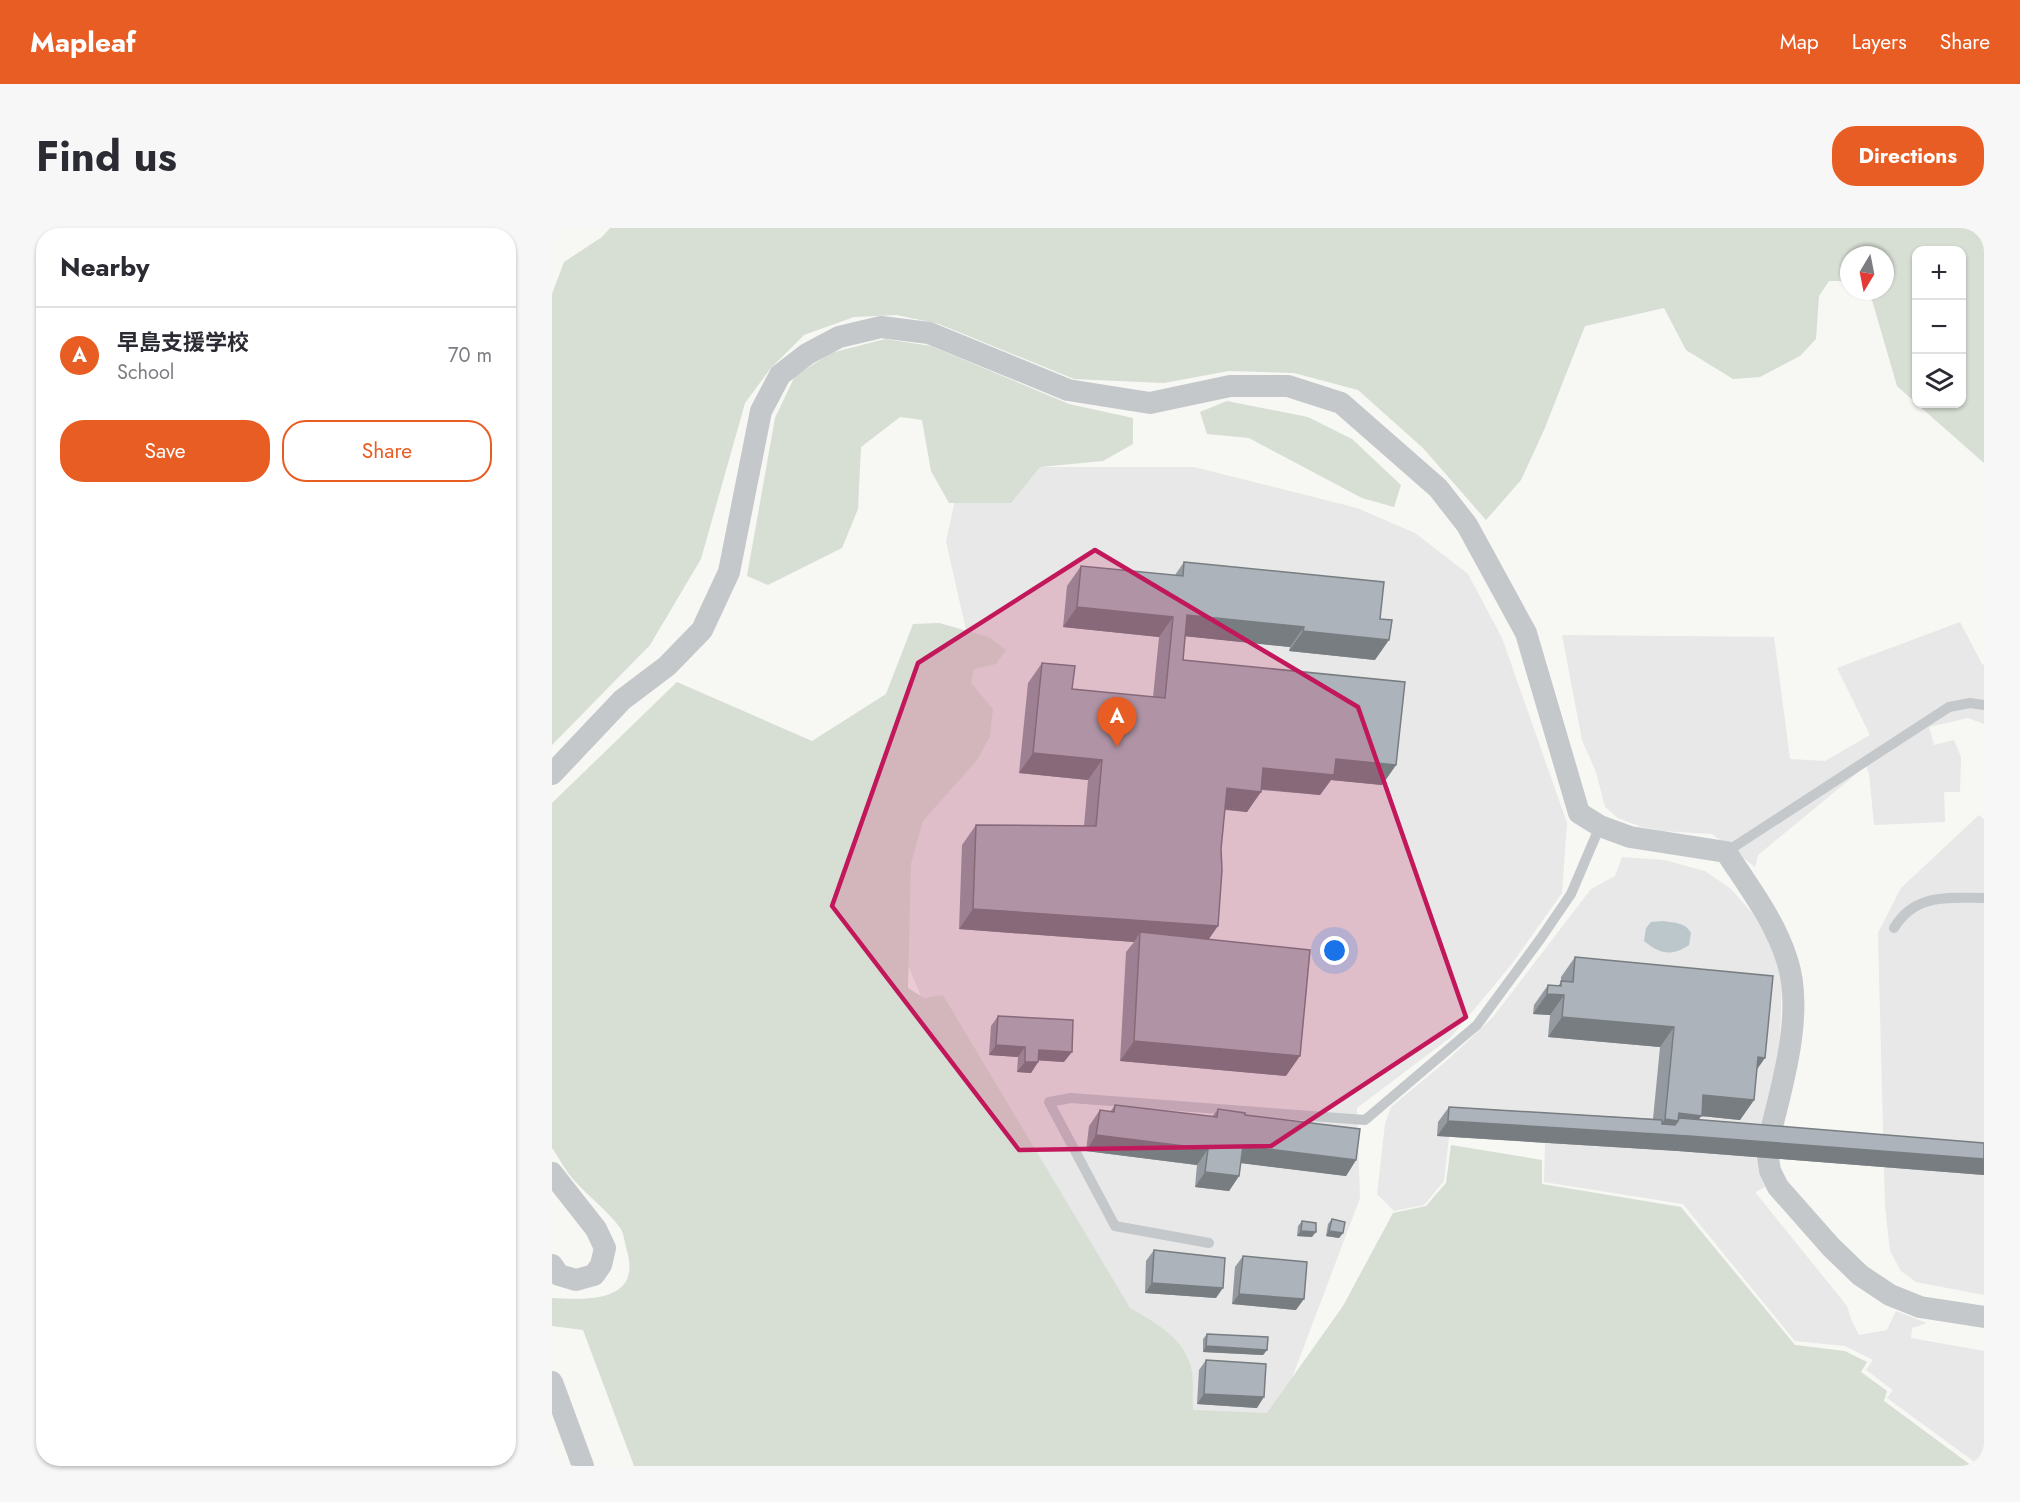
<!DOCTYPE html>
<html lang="en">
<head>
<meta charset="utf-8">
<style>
  :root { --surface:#fff; --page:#f7f7f7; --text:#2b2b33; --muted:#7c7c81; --line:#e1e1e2; --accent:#e85d23 }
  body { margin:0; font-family:Jost,"Noto Sans JP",sans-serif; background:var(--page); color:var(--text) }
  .controls { position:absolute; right:18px; top:18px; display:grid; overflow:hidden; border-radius:12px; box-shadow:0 2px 4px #0004 }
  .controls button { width:54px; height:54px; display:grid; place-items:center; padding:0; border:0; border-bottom:2px solid var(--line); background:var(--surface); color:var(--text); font:30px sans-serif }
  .compass { position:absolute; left:1288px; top:18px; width:54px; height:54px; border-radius:50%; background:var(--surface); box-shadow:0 2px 4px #0004; rotate:190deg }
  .you { position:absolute; left:783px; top:723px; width:21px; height:21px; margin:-15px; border:4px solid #fff; border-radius:50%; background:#1a73e8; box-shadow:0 0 0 9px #1a73e833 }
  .badge { display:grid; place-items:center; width:39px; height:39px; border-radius:50%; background:var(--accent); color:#fff; font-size:20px; font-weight:700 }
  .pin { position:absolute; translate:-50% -50px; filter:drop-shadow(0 2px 3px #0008) }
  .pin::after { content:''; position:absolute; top:32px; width:21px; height:18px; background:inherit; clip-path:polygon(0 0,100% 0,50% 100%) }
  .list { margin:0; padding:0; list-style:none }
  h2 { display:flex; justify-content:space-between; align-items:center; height:78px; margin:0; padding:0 24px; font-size:26px }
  h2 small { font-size:20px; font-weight:400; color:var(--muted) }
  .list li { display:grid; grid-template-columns:39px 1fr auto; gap:18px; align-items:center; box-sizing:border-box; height:96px; padding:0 24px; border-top:2px solid var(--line) }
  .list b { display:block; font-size:22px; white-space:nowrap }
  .list p { margin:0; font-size:20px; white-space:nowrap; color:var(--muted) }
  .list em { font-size:20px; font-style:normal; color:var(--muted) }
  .actions { display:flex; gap:12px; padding:18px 24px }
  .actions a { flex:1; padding:14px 0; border:2px solid var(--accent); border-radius:24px; text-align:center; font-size:21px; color:var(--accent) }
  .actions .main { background:var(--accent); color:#fff }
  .icon { flex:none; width:33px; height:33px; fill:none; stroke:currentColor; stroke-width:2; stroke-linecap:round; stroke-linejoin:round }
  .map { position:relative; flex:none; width:1432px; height:1238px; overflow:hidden; border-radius:24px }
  header { display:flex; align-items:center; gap:36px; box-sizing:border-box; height:84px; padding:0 30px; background:var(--accent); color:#fff }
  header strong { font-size:28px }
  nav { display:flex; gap:33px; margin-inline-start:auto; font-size:21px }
  .intro { display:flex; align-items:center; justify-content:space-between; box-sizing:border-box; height:144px; padding:0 36px }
  h1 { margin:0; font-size:42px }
  .button { padding:15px 27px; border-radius:24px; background:var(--accent); color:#fff; font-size:21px; font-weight:700 }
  main { display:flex; gap:36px; padding:0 36px }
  aside { flex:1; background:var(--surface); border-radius:24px; box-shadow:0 2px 4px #0004 }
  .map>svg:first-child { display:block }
</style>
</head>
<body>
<header>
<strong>Mapleaf</strong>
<nav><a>Map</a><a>Layers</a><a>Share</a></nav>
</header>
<div class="intro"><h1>Find us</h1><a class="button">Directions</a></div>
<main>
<aside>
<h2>Nearby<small></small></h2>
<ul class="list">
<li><span class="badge">A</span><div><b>早島支援学校</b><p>School</p></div><em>70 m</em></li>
</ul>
<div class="actions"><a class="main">Save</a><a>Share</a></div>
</aside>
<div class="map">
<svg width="1432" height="1238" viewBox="0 0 1432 1238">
  <rect width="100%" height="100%" fill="#f7f7f3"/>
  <path fill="#e7e8e7" d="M451,239H642L805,280L863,305L916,346L950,410L1015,595L1010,665L959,737L899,809L805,880L808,970L720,1203L633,1197L431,918L341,701L367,577L419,425L394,313L407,255Z
    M1408,394L1430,436L1432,437V496L1416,490L1377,499L1382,517L1402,512L1409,529L1408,564H1392L1393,594L1322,597L1317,545L1314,538L1206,627L1203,639L1160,606L1110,603L1090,599L1066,590L1053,579L1044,544L1030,512L1010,407L1222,409L1238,531L1273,533L1318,507L1285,440Z
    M1427,587L1432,591V1067L1364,1054L1349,1043L1338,1023L1333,978L1326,705L1349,660Z
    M1070,629L1112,632L1153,643L1179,661L1201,686L1223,725L1230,752L1228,809L1224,842L1209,897L1204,929L1207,946L1213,959L1203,964L1295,1078L1299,1091L1307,1107L1335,1102L1344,1083L1375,1095L1360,1100L1359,1110L1432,1123V1238L1424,1235L1335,1170L1341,1162L1314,1142L1321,1132L1293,1118L1243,1113L1131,976L992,954L993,915L897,909L892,953L872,977L842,983L825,966L833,896L839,879L899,829L941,789L1039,661L1063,648Z"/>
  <path fill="#d7ded4" d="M58,0H1432V235L1365,176H1410V22H1364V175L1345,158L1320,72L1310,63H1333V27H1297V53H1277L1267,68L1264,111L1248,128L1208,149L1181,151L1134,122L1112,80L1033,98L992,202L969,252L934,292L871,220L806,162L742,145L677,143L612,155L522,151L387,96L345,87L302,89L252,107L218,141L193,175L149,331L98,417L0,517V66L12,34L50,9Z
    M333,111L379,118L517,176L581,190V216L551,233L488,239L459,275H397L379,243L370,192L348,189L309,219L306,281L290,320L216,357L195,348L223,190L243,148L279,125Z
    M675,173L756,189L800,211L849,257L842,279L810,270L697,210L655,206L648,184Z
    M387,395L437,409L454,422L444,436L422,441L419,455L441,481L438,508L426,531L371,593L359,636L356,760L372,770L391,767L578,1080C602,1094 631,1109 639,1139C642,1152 640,1169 641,1182L715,1185L791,1078L841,985L874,978L894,955L899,917L990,932V956L1129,979L1243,1117L1293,1123L1315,1134L1309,1144L1335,1163L1332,1173L1420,1238H82L31,1102L0,1098V1070C34,1072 90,1075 75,1023C73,1016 72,1007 69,1001C59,986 34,966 21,951C13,942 7,930 0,920V575L125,454L260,513L334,466L361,396Z"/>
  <path fill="#bcc7cc" d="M1111,693C1123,695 1133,694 1139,705L1137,717C1119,729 1108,726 1092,713L1094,700L1099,694Z"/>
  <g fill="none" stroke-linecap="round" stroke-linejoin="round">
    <path stroke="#c4c8cb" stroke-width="10" d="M1174,624L1397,479L1418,475L1432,477
      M1342,700C1363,665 1396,670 1432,670
      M657,1015L563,998L497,874L519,870L813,892L925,797L989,710L1019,666L1048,598"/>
    <path stroke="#c4c8cb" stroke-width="22" d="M0,546L70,472L115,438L150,402L177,344L209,183L228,147L255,126L287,109L329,99L377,105L516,162L598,175L678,158H736L789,175L886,260L915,297L974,405L1027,585L1048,598L1078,609L1174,624C1196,658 1223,693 1235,732C1253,785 1229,862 1216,914
      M1216,930L1218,943L1226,959L1279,1019L1308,1047L1338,1067L1368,1079L1432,1089
      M0,945L44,1001L53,1020L49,1037L42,1047L24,1052L7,1047L0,1037
      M0,1154L31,1238"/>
  </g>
  <path fill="#949aa0" d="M632,334L823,432L737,423L738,419L633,408L631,432L844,537L830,557L779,552L768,567L709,562L695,584L673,582L657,711L734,848L568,833L574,724L582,714L407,701L410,617L424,597L532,598L536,552L467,545L476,455L490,435L520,461L601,469L607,409L511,399L515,358L529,338L623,347Z
    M1023,729L1205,842L1202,872L1188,892L1149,888L1147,892L1432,915V947L1126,923L885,908L886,894L897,879L1101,891L1108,819L996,809L998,787L981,786L982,777L996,757L1006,758L1009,754V749Z
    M446,788L512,834L486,832V834L479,845L465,844L466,829L437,827L439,798Z
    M563,877L660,889L666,881L693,887L804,932L794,948L689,935L687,948L677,963L643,959L645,937L534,923L537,898L548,882L558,884Z
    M780,991L791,1005L787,1010L774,1008L776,996Z
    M750,993L760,1009L745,1008L746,998Z
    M602,1022L664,1070L593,1065L594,1033Z
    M691,1028L744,1082L680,1076L683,1039Z
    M655,1106L715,1122L711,1127L651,1124V1111Z
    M654,1132L705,1180L645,1176L647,1142Z"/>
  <path fill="#787d82" d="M525,379L621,389L607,409L511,399Z
    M635,387L752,399L738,419L621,407Z
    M751,403L837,412L823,432L737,423Z
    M481,525L550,532L536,552L467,545Z
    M784,531L844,537L830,557L779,552L768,567L697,560L711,540Z
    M675,560L709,564L695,584L661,580Z
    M421,681L666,698L652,718L588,704L582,714L407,701Z
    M995,766L1012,767L998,787L981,786Z
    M1010,789L1122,799L1108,819L996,809Z
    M582,813L748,828L734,848L568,833Z
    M444,817L473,819L466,829L437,827Z
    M487,822L520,824L512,834L479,832Z
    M1206,829L1213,830L1199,850Z
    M473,834H486L479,845L465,844Z
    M1151,867L1202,872L1188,892L1149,888L1136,908L1432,931V947L1126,923L885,908L896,893L1103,906L1113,891L1127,885Z
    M544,907L656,921L645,937L534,923Z
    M691,918L804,932L794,948L680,934Z
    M653,944L687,948L677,963L643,959Z
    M749,1003L764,1004L760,1009L745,1008Z
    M777,1003L791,1005L787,1010L774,1008Z
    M600,1055L671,1060L664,1070L593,1065Z
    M687,1066L752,1071L744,1082L680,1076Z
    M654,1118L715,1122L711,1127L651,1124Z
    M652,1166L712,1169L705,1180L645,1176Z"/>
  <path fill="#acb3ba" stroke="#787d82" stroke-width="1.5" d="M632,334L832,354L828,391L840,392L837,412L751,403L752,399L635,387L631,432L853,454L844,537L784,531L782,547L711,540L709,564L675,560L669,621L670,642L666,698L421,681L424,597L544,598L550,532L481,525L490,435L523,438L520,461L613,470L621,389L525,379L529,338L631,348Z
    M588,704L758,722L748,828L582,813Z
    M1023,729L1221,748L1213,830L1206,829L1202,872L1151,867L1150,888L1127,885L1126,893L1113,891L1122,799L1010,789L1012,767L995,766L996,757L1009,758V753L1021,754Z
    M446,788L521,792L520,824L487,822L486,834H473V819L444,817Z
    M563,877L665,889L666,881L693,885V887L808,901L804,932L691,918L687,948L653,944L656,921L544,907L548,882L562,884Z
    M897,879L1110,892V896L1123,897L1126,893L1127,890L1432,915V931L1137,908L896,893Z
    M780,991L793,994L791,1005L777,1003Z
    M750,993L764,995V1004L749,1003Z
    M602,1022L673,1030L671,1060L600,1055Z
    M691,1028L755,1034L752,1071L687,1066Z
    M655,1106L716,1109L715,1122L654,1118Z
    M654,1132L714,1136L712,1169L652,1166Z"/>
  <path fill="#c2185b" fill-opacity="0.2" stroke="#c2185b" stroke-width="4.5" stroke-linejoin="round" d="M543,322L806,479L914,789L719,918L467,922L280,678L366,435Z"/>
</svg>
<div class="controls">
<button>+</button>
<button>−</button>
<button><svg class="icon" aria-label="layers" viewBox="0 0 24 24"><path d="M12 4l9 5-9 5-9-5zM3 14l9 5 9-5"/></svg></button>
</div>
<svg class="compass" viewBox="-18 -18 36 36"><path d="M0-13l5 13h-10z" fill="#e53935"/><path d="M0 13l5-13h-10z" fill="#7c7c81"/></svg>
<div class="you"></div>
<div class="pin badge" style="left:565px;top:519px">A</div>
</div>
</main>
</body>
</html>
